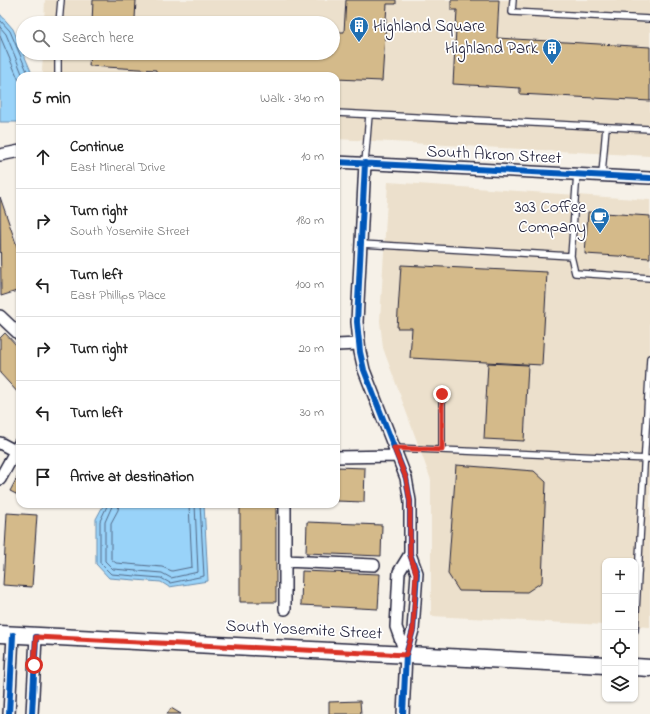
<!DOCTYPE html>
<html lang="en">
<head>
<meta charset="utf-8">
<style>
  :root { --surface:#fff; --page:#f2f2f2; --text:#222; --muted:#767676; --line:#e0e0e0 }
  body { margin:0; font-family:"Indie Flower",sans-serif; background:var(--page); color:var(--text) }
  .controls { position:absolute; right:12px; bottom:12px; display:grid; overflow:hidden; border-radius:8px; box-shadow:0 1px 3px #0004 }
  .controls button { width:36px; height:36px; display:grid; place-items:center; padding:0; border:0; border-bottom:1px solid var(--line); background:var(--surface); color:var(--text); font:20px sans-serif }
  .stop { position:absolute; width:12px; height:12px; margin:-9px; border:3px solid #d93025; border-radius:50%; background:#fff }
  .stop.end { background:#d93025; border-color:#fff; box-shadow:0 1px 4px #0008 }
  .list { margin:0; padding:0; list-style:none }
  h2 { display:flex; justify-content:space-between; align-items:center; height:52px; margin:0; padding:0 16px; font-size:17px }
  h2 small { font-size:13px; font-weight:400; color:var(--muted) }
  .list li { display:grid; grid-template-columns:26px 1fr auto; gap:12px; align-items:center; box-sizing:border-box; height:64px; padding:0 16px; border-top:1px solid var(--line) }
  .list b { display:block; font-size:15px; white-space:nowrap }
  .list p { margin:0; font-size:13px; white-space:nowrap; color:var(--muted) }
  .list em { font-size:13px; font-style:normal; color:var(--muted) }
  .icon { flex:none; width:22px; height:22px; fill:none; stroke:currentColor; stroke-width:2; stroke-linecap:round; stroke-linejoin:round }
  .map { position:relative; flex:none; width:650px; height:714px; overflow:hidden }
  .search { position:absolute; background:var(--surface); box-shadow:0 1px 3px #0004; left:16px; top:16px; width:324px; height:44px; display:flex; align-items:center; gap:10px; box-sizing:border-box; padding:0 14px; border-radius:22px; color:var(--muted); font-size:15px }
  .panel { position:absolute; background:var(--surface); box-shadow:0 1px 3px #0004; left:16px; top:72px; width:324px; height:436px; border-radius:12px }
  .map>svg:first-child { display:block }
</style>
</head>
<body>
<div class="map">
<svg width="650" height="714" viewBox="0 0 650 714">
  <rect width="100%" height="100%" fill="#f6f1e8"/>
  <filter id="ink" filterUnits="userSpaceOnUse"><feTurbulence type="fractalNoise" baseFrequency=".025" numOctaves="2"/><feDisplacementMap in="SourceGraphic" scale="8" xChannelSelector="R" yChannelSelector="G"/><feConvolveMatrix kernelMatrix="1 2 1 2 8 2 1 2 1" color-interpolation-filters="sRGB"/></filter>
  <g filter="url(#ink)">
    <path fill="#ece0cc" d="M45,0H650V156L336,139V76H45L42,71L43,53H333V23H44Z
      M388,182L650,200V627L635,626V561H605V625L431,616V480L383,348L380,321Z"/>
    <path fill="#99d3f9" stroke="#698cad" d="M0,14L13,29L33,76H20V122H0Z
      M104,504H204L208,581L169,587L161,582L109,578L96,564V519Z"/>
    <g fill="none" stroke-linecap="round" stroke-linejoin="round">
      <path stroke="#526987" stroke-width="1" d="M0,20L10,31L29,76
        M0,27L6,34L23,76
        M0,36L20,83
        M108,504L100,521V563L111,574L161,578L170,583L204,576L200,504
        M113,504L105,522V561L113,569L162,573L171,578L198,572L195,504
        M119,504L118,510L111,523V559L116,563L162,567L172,571L192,567L189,504"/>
    </g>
    <path fill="#d4ba8a" stroke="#22223b" d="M93,0H136L135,19L193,23H92Z
      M346,0H396V4H387L382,81L336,79V76H156V70L89,66L90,53H333V32H344Z
      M451,0H499L497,38L650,47V101L520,94V88L453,84L457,10H451Z
      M0,197L20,255V290L1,296Z
      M588,212L650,216V258L585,254Z
      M401,265L547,272L542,365L410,358L412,328H397Z
      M5,333L20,349V395L0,373V338Z
      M488,363L528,365L524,441L484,439Z
      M456,465L534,471L546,482L542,582L527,592L459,591L448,574Z
      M336,467L365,468L364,502L336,501Z
      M20,472V496L10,491Z
      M240,504H276V602H240Z
      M7,513L37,515L32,587L3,585Z
      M307,522L382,525L381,556L306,553Z
      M302,571L380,574L378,609L301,605Z
      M360,701L361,714H329V702Z
      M171,708L181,714H167Z"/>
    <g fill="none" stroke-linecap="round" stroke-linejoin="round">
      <g stroke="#22223b" stroke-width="8">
        <path id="service" d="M513,0L512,12L650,19
          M59,23L61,0
          M58,53V76
          M336,113L650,129
          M365,163L369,115
          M577,173L571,256L575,273L650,278
          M602,174L606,127
          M361,244L571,256
          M394,448L650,459
          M442,450V394
          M635,630L650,358"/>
      </g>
      <g stroke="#22223b" stroke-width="14">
        <path id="minor" d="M0,155L20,151
          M336,162L650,178
          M365,163L357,322L360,352L364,370L406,478L410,501V554L417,573L413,630L406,655L403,714
          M0,316L20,335
          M336,345L359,344
          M0,443L15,451
          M336,457L397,456
          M0,479L20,443
          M285,561L374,565
          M285,609V504
          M406,655L396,627L399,572L410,554
          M9,714L13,635
          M32,714L36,637"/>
      </g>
      <g stroke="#22223b" stroke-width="19">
        <path id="secondary" d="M0,634L605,665
          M635,667L650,668"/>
      </g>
      <use href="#service" stroke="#fff" stroke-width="5.5"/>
      <use href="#minor" stroke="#fff" stroke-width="11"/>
      <use href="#secondary" stroke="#fff" stroke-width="16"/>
      <g stroke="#fff" stroke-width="8">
        <path id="cycleway" d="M336,162L650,178
          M365,163L357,322L360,352L364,370L406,478L410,501V554L417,573L413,630L406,655L403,714
          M9,714L13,635
          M32,714L36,637"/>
      </g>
      <use href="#cycleway" stroke="#0057b8" stroke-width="6"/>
    </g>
  </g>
  <g fill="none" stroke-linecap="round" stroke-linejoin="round" filter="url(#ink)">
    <path stroke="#d93025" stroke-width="5" d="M34,665L36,637L406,655L413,630L416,573L410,554V501L406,478L394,448L442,450V394"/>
  </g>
  <defs>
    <g id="building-pin" transform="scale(1)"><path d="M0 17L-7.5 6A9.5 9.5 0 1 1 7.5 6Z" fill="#1f6fb2" stroke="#fff"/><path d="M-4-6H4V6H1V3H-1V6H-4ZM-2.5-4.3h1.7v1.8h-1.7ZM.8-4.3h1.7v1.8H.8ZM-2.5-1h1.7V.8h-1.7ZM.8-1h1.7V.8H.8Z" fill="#fff"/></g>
    <g id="cafe-pin" transform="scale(1)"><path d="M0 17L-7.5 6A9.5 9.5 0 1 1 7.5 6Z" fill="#1f6fb2" stroke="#fff"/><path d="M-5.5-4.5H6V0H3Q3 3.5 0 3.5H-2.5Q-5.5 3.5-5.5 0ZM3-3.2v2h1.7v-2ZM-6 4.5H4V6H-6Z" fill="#fff"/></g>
  </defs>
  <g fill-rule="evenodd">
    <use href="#building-pin" x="359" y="26"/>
    <use href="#building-pin" x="552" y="48"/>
    <use href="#cafe-pin" x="600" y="217"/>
  </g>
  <g text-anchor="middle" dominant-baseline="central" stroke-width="3.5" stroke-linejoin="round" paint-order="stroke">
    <g font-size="17" fill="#22223b" stroke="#fff" text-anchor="end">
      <text x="373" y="26" text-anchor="start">Highland Square</text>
      <text x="538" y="48">Highland Park</text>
      <text x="586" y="207">303 Coffee<tspan x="586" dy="20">Company</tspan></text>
    </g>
    <g font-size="17" fill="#22223b" stroke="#fff">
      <text transform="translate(494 155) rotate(3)">South Akron Street</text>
      <text transform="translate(304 630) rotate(3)">South Yosemite Street</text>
    </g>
  </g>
</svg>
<div class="controls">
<button>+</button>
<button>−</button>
<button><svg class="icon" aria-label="locate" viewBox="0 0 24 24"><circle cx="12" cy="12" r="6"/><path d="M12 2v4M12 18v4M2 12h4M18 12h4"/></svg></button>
<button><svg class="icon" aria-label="layers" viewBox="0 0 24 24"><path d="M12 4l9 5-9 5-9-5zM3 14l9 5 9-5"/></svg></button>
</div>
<div class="stop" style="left:34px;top:665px"></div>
<div class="stop end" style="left:442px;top:394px"></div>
<div class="search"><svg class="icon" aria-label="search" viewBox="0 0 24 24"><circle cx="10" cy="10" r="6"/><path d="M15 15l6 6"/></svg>Search here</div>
<section class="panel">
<h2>5 min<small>Walk · 340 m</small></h2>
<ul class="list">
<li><svg class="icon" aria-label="ahead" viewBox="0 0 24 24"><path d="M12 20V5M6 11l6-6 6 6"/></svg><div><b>Continue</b><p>East Mineral Drive</p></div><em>10 m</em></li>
<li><svg class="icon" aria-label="right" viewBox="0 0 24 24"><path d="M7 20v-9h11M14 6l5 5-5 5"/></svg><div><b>Turn right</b><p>South Yosemite Street</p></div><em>180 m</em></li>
<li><svg class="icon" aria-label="left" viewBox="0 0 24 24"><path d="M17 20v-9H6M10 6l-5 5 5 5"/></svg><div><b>Turn left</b><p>East Phillips Place</p></div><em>100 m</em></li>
<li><svg class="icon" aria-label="right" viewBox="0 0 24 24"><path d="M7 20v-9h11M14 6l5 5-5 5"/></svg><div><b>Turn right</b></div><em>20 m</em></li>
<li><svg class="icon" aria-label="left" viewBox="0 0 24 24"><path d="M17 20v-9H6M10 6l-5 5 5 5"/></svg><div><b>Turn left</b></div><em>30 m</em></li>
<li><svg class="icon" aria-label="arrive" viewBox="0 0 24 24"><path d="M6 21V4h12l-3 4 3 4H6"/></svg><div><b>Arrive at destination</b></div></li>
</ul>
</section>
</div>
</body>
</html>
